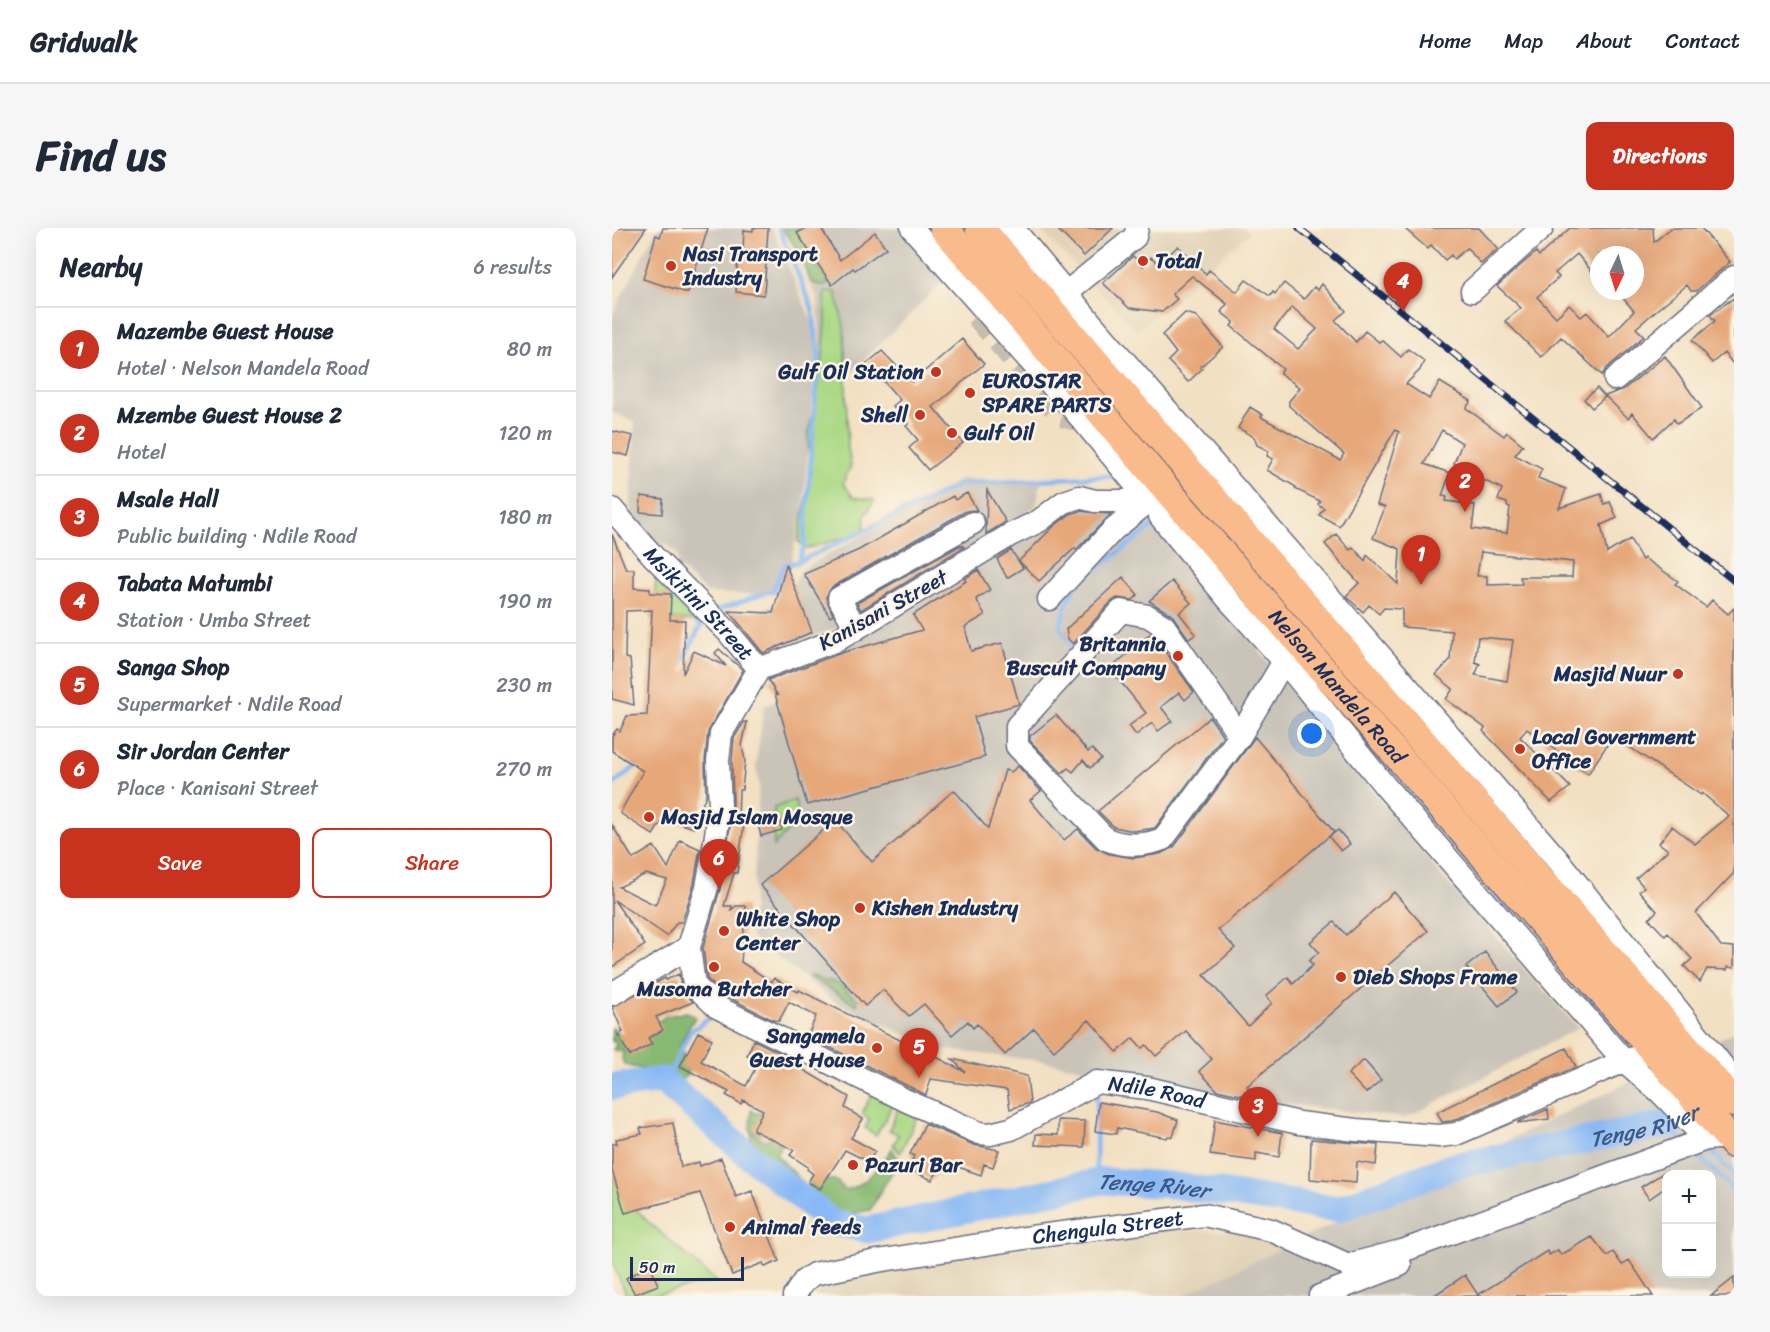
<!DOCTYPE html>
<html lang="en">
<head>
<meta charset="utf-8">
<style>
  :root { --surface:#fff; --page:#f6f6f7; --text:#1f2937; --muted:#747a83; --line:#e0e1e3; --accent:#c8321e }
  body { margin:0; font-family:Sriracha,sans-serif; background:var(--page); color:var(--text) }
  .controls { position:absolute; right:18px; bottom:18px; display:grid; overflow:hidden; border-radius:12px; box-shadow:0 6px 24px #0002 }
  .controls button { width:54px; height:54px; display:grid; place-items:center; padding:0; border:0; border-bottom:2px solid var(--line); background:var(--surface); color:var(--text); font:30px sans-serif }
  .compass { position:absolute; left:978px; top:18px; width:54px; height:54px; border-radius:50%; background:var(--surface); box-shadow:0 6px 24px #0002; rotate:184deg }
  .scale { position:absolute; left:18px; bottom:15px; width:114px; box-sizing:border-box; padding-left:6px; border:3px solid #1b2f5e; border-top:0; font-size:16px; line-height:21px; white-space:nowrap; color:#1b2f5e; -webkit-text-stroke:4px #fcf5e5; paint-order:stroke }
  .you { position:absolute; left:700px; top:506px; width:21px; height:21px; margin:-15px; border:4px solid #fff; border-radius:50%; background:#1a73e8; box-shadow:0 0 0 9px #1a73e833 }
  .badge { display:grid; place-items:center; width:39px; height:39px; border-radius:50%; background:var(--accent); color:#fff; font-size:20px; font-weight:700 }
  .pin { position:absolute; translate:-50% -50px; filter:drop-shadow(0 2px 3px #0008) }
  .pin::after { content:''; position:absolute; top:32px; width:21px; height:18px; background:inherit; clip-path:polygon(0 0,100% 0,50% 100%) }
  .list { margin:0; padding:0; list-style:none }
  h2 { display:flex; justify-content:space-between; align-items:center; height:78px; margin:0; padding:0 24px; font-size:26px }
  h2 small { font-size:20px; font-weight:400; color:var(--muted) }
  .list li { display:grid; grid-template-columns:39px 1fr auto; gap:18px; align-items:center; box-sizing:border-box; height:84px; padding:0 24px; border-top:2px solid var(--line) }
  .list b { display:block; font-size:22px; white-space:nowrap }
  .list p { margin:0; font-size:20px; white-space:nowrap; color:var(--muted) }
  .list em { font-size:20px; font-style:normal; color:var(--muted) }
  .actions { display:flex; gap:12px; padding:18px 24px }
  .actions a { flex:1; padding:14px 0; border:2px solid var(--accent); border-radius:12px; text-align:center; font-size:21px; color:var(--accent) }
  .actions .main { background:var(--accent); color:#fff }
  .map { position:relative; flex:none; width:1122px; height:1068px; overflow:hidden; border-radius:12px }
  header { display:flex; align-items:center; gap:36px; box-sizing:border-box; height:84px; padding:0 30px; background:var(--surface); border-bottom:2px solid var(--line) }
  header strong { font-size:28px }
  nav { display:flex; gap:33px; margin-inline-start:auto; font-size:21px }
  .intro { display:flex; align-items:center; justify-content:space-between; box-sizing:border-box; height:144px; padding:0 36px }
  h1 { margin:0; font-size:42px }
  .button { padding:15px 27px; border-radius:12px; background:var(--accent); color:#fff; font-size:21px; font-weight:700 }
  main { display:flex; gap:36px; padding:0 36px }
  aside { flex:1; background:var(--surface); border-radius:12px; box-shadow:0 6px 24px #0002 }
  .map>svg:first-child { display:block }
</style>
</head>
<body>
<header>
<strong>Gridwalk</strong>
<nav><a>Home</a><a>Map</a><a>About</a><a>Contact</a></nav>
</header>
<div class="intro"><h1>Find us</h1><a class="button">Directions</a></div>
<main>
<aside>
<h2>Nearby<small>6 results</small></h2>
<ul class="list">
<li><span class="badge">1</span><div><b>Mazembe Guest House</b><p>Hotel · Nelson Mandela Road</p></div><em>80 m</em></li>
<li><span class="badge">2</span><div><b>Mzembe Guest House 2</b><p>Hotel</p></div><em>120 m</em></li>
<li><span class="badge">3</span><div><b>Msale Hall</b><p>Public building · Ndile Road</p></div><em>180 m</em></li>
<li><span class="badge">4</span><div><b>Tabata Matumbi</b><p>Station · Umba Street</p></div><em>190 m</em></li>
<li><span class="badge">5</span><div><b>Sanga Shop</b><p>Supermarket · Ndile Road</p></div><em>230 m</em></li>
<li><span class="badge">6</span><div><b>Sir Jordan Center</b><p>Place · Kanisani Street</p></div><em>270 m</em></li>
</ul>
<div class="actions"><a class="main">Save</a><a>Share</a></div>
</aside>
<div class="map">
<svg width="1122" height="1068" viewBox="0 0 1122 1068">
  <rect width="100%" height="100%" fill="#fcf5e5"/>
  <filter id="ink" filterUnits="userSpaceOnUse"><feTurbulence type="fractalNoise" baseFrequency=".0167" numOctaves="2"/><feDisplacementMap in="SourceGraphic" scale="12" xChannelSelector="R" yChannelSelector="G"/><feConvolveMatrix kernelMatrix="1 2 1 2 8 2 1 2 1" color-interpolation-filters="sRGB"/></filter>
  <filter id="wash" filterUnits="userSpaceOnUse"><feTurbulence type="fractalNoise" baseFrequency=".008" numOctaves="4" result="noise"/><feDisplacementMap in="SourceGraphic" scale="24" xChannelSelector="R" yChannelSelector="G"/><feGaussianBlur stdDeviation="1.35" result="paint"/><feColorMatrix in="noise" values="0 0 0 0 0 0 0 0 0 0 0 0 0 0 0 0 0 1.4 0 .05"/><feComposite in="paint" operator="in"/></filter>
  <g filter="url(#wash)">
    <rect width="100%" height="100%" fill="#f2e0c2"/>
    <path fill="#e1d2b6" d="M427,0H632L637,5L525,103Z
      M521,1001L639,1004L736,1042L664,1068H202L212,1051Z"/>
    <path fill="#c9c3b8" fill-rule="evenodd" d="M45,0H160L201,97L205,124L190,283L172,367L95,365L66,338V327L53,315L48,319L18,290L23,194L0,184V87Z
      M173,0H290L333,52L211,172L206,71Z
      M349,251L429,254L424,278L373,313L230,398L149,426L126,397L121,389L174,374L188,343Z
      M460,273L529,285L544,295L832,651L966,800L794,890L654,874L432,833L326,821L228,777L139,709L147,557L144,538L152,478L201,460L213,435V427Z
      M1122,804V1068H570ZM1054,946H1100V1046H1054Z"/>
    <path fill="#abd985" stroke="#638472" stroke-width="1.5" d="M213,64H224L232,99L236,221L239,238L231,255L241,269L263,272L253,287L252,304L193,321L186,313L199,243L196,208L210,141L214,92Z
      M54,348L102,394L39,390L44,354Z
      M183,572L187,590L162,618V580Z
      M263,860L284,872L264,907L253,900L257,891L250,885Z
      M289,874L307,885L288,925L281,917L287,907L277,902Z
      M0,948L12,968L35,993L104,1053L38,1068H15L0,1034Z"/>
    <path fill="#88b972" stroke="#527468" stroke-width="1.5" d="M170,0H197L206,39L218,53L212,59L198,54C195,34 182,16 170,0Z
      M196,748L206,749L214,754L218,752L221,756L223,753L246,772L245,777Z
      M75,784L83,789L67,818L76,835V847L64,854L55,843L43,844L13,837L10,831L11,824L1,822L5,816L0,813V800L18,814L54,788Z
      M139,882L142,885H157L168,919L164,926L192,956L187,951L180,952L157,933L154,936L138,923L139,904L155,913L158,909L138,902Z
      M280,921L287,932L258,982L220,989L194,963L202,951L223,952L234,962C256,955 267,940 280,921Z"/>
    <g fill="none" stroke-linecap="round" stroke-linejoin="round">
      <path stroke="#89b9f5" stroke-width="4.5" d="M167,0L200,80L207,125L192,317L186,334
        M41,343L89,399
        M106,382L161,362L172,337L186,334L350,256L499,248
        M462,422L448,399L455,374L464,356L543,297
        M69,437L92,391
        M738,497L867,648
        M0,557L28,535
        M882,666L1019,818
        M484,842L495,844
        M50,852L58,844L78,804L102,786
        M485,866L484,940L490,953
        M1052,897L1070,913
        M1094,919L1122,946
        M1080,922L1122,962"/>
      <path stroke="#89b9f5" stroke-width="27" id="s1" d="M0,859L50,852L140,930L221,995L256,1002L490,953L559,957L726,981L842,938L1052,897L1093,879"/>
    </g>
    <g id="blocks">
      <path fill="#e6a779" fill-rule="evenodd" d="M0,0H34L0,49Z
        M51,0H96L76,65L31,51L44,7L48,9Z
        M141,0H156L152,67L124,64L126,21H131L132,2L141,3Z
        M194,0H209L228,32L263,4L274,20L243,42L241,40L220,57L185,5Z
        M444,0H501L472,28Z
        M792,0H867L886,21L869,36L855,20L842,31L839,27L833,32L819,17L816,21Z
        M958,0H1041L1042,14L1059,0H1089L1118,34L1084,63H1079L1075,57L1047,80L1024,100L1032,108L994,141L990,147L949,109L929,129L893,93L909,80L885,58L924,24L927,28ZM965,26L987,52V27H1023V63H1005L1022,83L997,109L975,84L969,89L957,77L944,89L925,69L947,49L943,45Z
        M566,18L594,46L597,42L625,64L634,52L658,68L661,64L663,66L672,55L692,71L702,59L706,62L710,56L734,83L723,92L744,114L753,103L767,114L770,112L789,129L796,121L812,133L808,142L794,156L817,171L828,154L859,173L854,180L892,208L895,204L911,217L903,227L930,241L926,250L954,261L947,280L989,266L992,276L998,274L1005,290L989,297L995,325L1018,311L1030,332L1032,330L1066,353L1063,356L1094,379L1100,372L1116,386L1122,380V645L1084,685L1109,718L1122,719V740L1115,739V742L1095,741L1088,754L1072,738L1080,731L1056,705L1053,708L1037,691L1045,683L1027,663L1032,659L1024,650L1056,622L1047,615L1060,598L1083,616L1117,588L1090,565L1089,567L1001,508L976,546L915,501L908,509L958,559L939,574L871,503L873,500L834,471L841,461L824,447L838,432L840,403L790,399V381L772,380L767,386L757,377L751,384L738,372L734,368L747,355L713,316L724,306L738,322L741,319L753,333L755,327L786,356L788,321L761,310L773,279L765,277L787,204L783,202L727,298L707,287L712,280L706,276L708,273L683,261L684,259L655,242L661,231L655,228L657,223L645,217L642,209L626,200L638,179L651,187L649,189L728,232L732,226L677,178V173L688,160L668,145L671,141L619,98L622,94L609,84L615,76L580,48L560,66L565,71L550,84L517,80L491,55L521,28L531,38L539,29L547,36ZM680,79L705,101L686,121L662,101ZM830,202L850,215L842,235L871,247L869,251L890,261L886,272L895,275V278L898,279L895,305L860,301L863,277L834,273L835,269L830,268L838,245L812,236ZM869,324L961,334L960,349H908L910,356L875,357V348H865ZM866,409L901,412L895,453L863,447L868,436L863,434Z
        M1122,70V137L1112,125L1100,135L1080,112L1103,93L1098,87Z
        M573,85L584,88L611,119L588,139L590,141L576,154L556,133L564,125L550,107Z
        M350,111L372,136L321,179L351,215L316,242L297,220L306,212L294,198L297,196L281,178L288,172L266,147L262,150L252,138L270,123L300,154Z
        M1053,128L1090,180L1065,196L1062,191L1041,210L1020,185L1016,190L993,168L1012,161Z
        M985,160L993,169L980,180L972,171Z
        M0,203L21,208L16,228L0,224Z
        M375,262L394,294L374,306Z
        M355,265L365,282L354,283L220,359L214,369L221,387L218,389L192,346L247,322L341,268L343,272Z
        M29,268L51,271L50,286L28,284Z
        M468,283L499,286L464,322L463,320L427,353L407,333L441,299L458,286Z
        M0,306L14,341H22V360L38,361V365L59,366L58,392H73L71,446L82,423L114,438L103,425L107,421L131,442L96,504L93,533L94,567L82,600L52,590L41,607L8,585L31,543L0,523V508L5,501L8,503L15,488L35,487L40,382L14,383L13,430L18,431L22,477L0,471Z
        M349,317L352,319L249,382L245,375Z
        M399,322L411,340L395,350L385,331Z
        M174,337L200,404L151,425L117,383L161,385Z
        M366,342L378,362L364,371L373,387L353,399L359,423L390,415L407,476L362,489L373,529L195,577L163,466L166,468L156,452L232,424L310,402L301,387L354,353L352,351Z
        M511,349L526,367L521,372L505,370L499,374L461,416L456,411L454,401Z
        M560,353L579,375L567,385L584,406L577,411L560,387L537,373Z
        M538,406L542,408L582,464L573,472L567,464L549,479L560,493L546,503L540,495L524,507L517,498L534,485L498,441Z
        M444,487L476,524L480,521L489,531L478,540L471,532L461,544L456,540L450,545L418,513V508Z
        M598,489L611,508L543,600L522,603L502,599L486,583Z
        M132,494H135L130,518L133,532L130,562H127L126,595L132,596L125,645H122L112,678H120L119,682L124,678H134L129,734L160,754L162,750L186,764L187,762L290,813L289,815L319,826L353,844L340,831L415,848L418,875L398,881L395,862L319,851L314,867L213,817L214,814L197,805L204,788L177,774L167,793L161,792L114,768L112,767L116,760L108,763L95,751L91,720L108,661L121,580L120,533L122,510Z
        M643,509L722,604L606,702L623,720L592,747L636,798L660,775L654,768L676,749L681,756L701,737L697,733L707,724L698,714L722,694L734,707L782,664L816,703L635,858L638,861L632,868L605,862L587,843L600,831L574,803L544,828L534,817L530,820L521,810L505,824L477,792L442,823L422,800L393,827L365,796L361,800L356,793L340,807L312,776L297,788L271,762L253,778L148,657L223,592L260,634L342,562L376,601L393,542L399,544L406,538L429,563L418,572L452,612L466,601L484,620L497,626L522,630L548,626L562,619Z
        M167,590L170,602L149,608L146,596Z
        M0,597L21,631L42,618L56,640L68,612L88,621L82,656L70,694H65L55,708L2,672L33,717L0,739ZM34,646L55,652L43,677L7,659Z
        M726,602L738,616L729,623L717,609Z
        M873,724L905,764L887,778L854,739Z
        M67,746L69,759L81,774L44,789L51,802L36,810L40,816L18,828L6,807L11,804L0,779L53,750L54,752Z
        M86,804L100,811L89,833L134,858L147,833L135,827L142,812L182,832L180,835L237,869L233,880L251,891L239,910L263,923L257,934L233,922L208,961L196,954L201,946L195,941L196,939L178,927L182,922L141,902L151,882L131,872L129,876L114,867L117,864L68,838Z
        M954,820L964,839L840,893L830,894L825,884Z
        M752,832L769,852L754,865L736,846Z
        M487,874L545,884L566,892L561,909L556,908L555,910L505,900L504,906L483,903Z
        M936,881L937,891L906,895V894Z
        M446,892L473,893L472,919L423,917L424,906L446,907Z
        M603,892L670,905L667,929L644,925V933L598,927Z
        M61,895L69,939L87,934L88,938L109,930L124,969L140,963L167,1033L153,1039L151,1035L120,1047L88,965L13,985L0,942V916H5L4,911L30,906L28,900Z
        M313,896L362,917L387,922L381,939L372,936L369,947L332,934L320,952L303,944L297,939L302,928L298,926Z
        M699,911L766,917L764,937L745,934L744,955L698,951Z
        M1054,943V959L1037,971L1029,959Z
        M980,1009L995,1028L1001,1024L1010,1037L1017,1032L1041,1068H821L853,1047L866,1067L935,1023L937,1027L946,1022L949,1027Z
        M38,1037L46,1057L23,1066L14,1050Z
        M1122,1050V1068H1099Z"/>
    </g>
  </g>
  <g filter="url(#ink)">
    <use href="#blocks" fill-opacity="0" stroke="#666d81" stroke-width="1.5"/>
    <g fill="none" stroke-linecap="round" stroke-linejoin="round">
      <path stroke="#c7bdae" stroke-width="22" stroke-dasharray="22 11" stroke-linecap="butt" d="M364,88L449,188L461,191L479,179"/>
      <g stroke="#666d81" stroke-width="25">
        <g id="minor">
          <path d="M300,0L467,188L537,273L501,302L437,371"/>
          <path d="M375,8L398,0L403,3L481,97L946,632L1122,852"/>
          <path d="M860,63L930,0"/>
          <path d="M442,70L455,64L523,9L525,0"/>
          <path d="M1003,151L1122,49"/>
          <path id="s2" d="M562,270L537,273H483L467,269L452,274L427,293L398,307L225,412L147,441L109,506L106,533L108,578L103,614L95,659L77,719L82,757L105,779L295,873L367,905L378,906L399,901L485,854L535,860L687,895L744,902L827,908L844,906L1012,833L1041,824"/>
          <path d="M564,273L548,288L615,370L672,433L773,558L1012,833L1048,864L1094,911"/>
          <path id="s3" d="M0,281L42,329L116,404L147,441"/>
          <path d="M244,401L227,370L361,295"/>
          <path d="M628,508L552,398L536,388L509,383L405,498V518L494,611C513,619 532,618 551,611L628,508L672,433"/>
          <path d="M0,766L77,719"/>
          <path id="s4" d="M182,1068L192,1053L202,1046L265,1033L419,1009L592,987L659,1002L736,1037L793,1022L1094,911L1116,909"/>
          <path d="M708,1068L788,1037"/>
        </g>
      </g>
      <g stroke="#666d81" stroke-width="31">
        <g id="major">
          <path id="s5" d="M332,0L562,270L1122,916"/>
          <path d="M368,0L1122,875"/>
        </g>
      </g>
      <use href="#minor" stroke="#fff" stroke-width="22"/>
      <use href="#major" stroke="#fabb8c" stroke-width="28"/>
      <g stroke="#1b2f5e" stroke-width="7">
        <path id="rail" d="M687,0L1122,353"/>
      </g>
      <use href="#rail" stroke="#fcf5e5" stroke-width="4.5" stroke-dasharray="14" stroke-linecap="butt"/>
    </g>
  </g>
  <g fill="#c8321e" stroke="#fcf5e5" stroke-width="2">
    <circle cx="531" cy="33" r="6"/>
    <circle cx="59" cy="38" r="6"/>
    <circle cx="324" cy="144" r="6"/>
    <circle cx="358" cy="165" r="6"/>
    <circle cx="308" cy="187" r="6"/>
    <circle cx="340" cy="205" r="6"/>
    <circle cx="566" cy="428" r="6"/>
    <circle cx="1066" cy="446" r="6"/>
    <circle cx="908" cy="521" r="6"/>
    <circle cx="37" cy="589" r="6"/>
    <circle cx="248" cy="680" r="6"/>
    <circle cx="112" cy="703" r="6"/>
    <circle cx="102" cy="739" r="6"/>
    <circle cx="729" cy="749" r="6"/>
    <circle cx="265" cy="820" r="6"/>
    <circle cx="241" cy="937" r="6"/>
    <circle cx="118" cy="999" r="6"/>
  </g>
  <g text-anchor="middle" dominant-baseline="central" stroke-width="5" stroke-linejoin="round" paint-order="stroke">
    <g font-size="21" font-weight="bold" fill="#1b2f5e" stroke="#fcf5e5" text-anchor="start">
      <text x="71" y="26">Nasi Transport<tspan x="71" dy="24">Industry</tspan></text>
      <text x="543" y="33">Total</text>
      <text x="312" y="144" text-anchor="end">Gulf Oil Station</text>
      <text x="370" y="153">EUROSTAR<tspan x="370" dy="24">SPARE PARTS</tspan></text>
      <text x="296" y="187" text-anchor="end">Shell</text>
      <text x="352" y="205">Gulf Oil</text>
      <text x="554" y="416" text-anchor="end">Britannia<tspan x="554" dy="24">Buscuit Company</tspan></text>
      <text x="1054" y="446" text-anchor="end">Masjid Nuur</text>
      <text x="920" y="509">Local Government<tspan x="920" dy="24">Office</tspan></text>
      <text x="49" y="589">Masjid Islam Mosque</text>
      <text x="260" y="680">Kishen Industry</text>
      <text x="124" y="691">White Shop<tspan x="124" dy="24">Center</tspan></text>
      <text x="741" y="749">Dieb Shops Frame</text>
      <text x="102" y="761" text-anchor="middle">Musoma Butcher</text>
      <text x="253" y="808" text-anchor="end">Sangamela<tspan x="253" dy="24">Guest House</tspan></text>
      <text x="253" y="937">Pazuri Bar</text>
      <text x="130" y="999">Animal feeds</text>
    </g>
    <g font-size="21" fill="#1b2f5e" stroke="#fcf5e5">
      <text stroke="none"><textPath href="#s3" startOffset="128">Msikitini Street</textPath></text>
      <text transform="translate(271 382) rotate(-29)">Kanisani Street</text>
      <text stroke="none"><textPath href="#s5" startOffset="604">Nelson Mandela Road</textPath></text>
      <text stroke="none"><textPath href="#s2" startOffset="1305">Ndile Road</textPath></text>
      <text stroke="none"><textPath href="#s4" startOffset="328">Chengula Street</textPath></text>
    </g>
    <g font-size="22" font-style="italic" fill="#3c588b" stroke="#fcf5e5">
      <text stroke="none"><textPath href="#s1" startOffset="1104">Tenge River</textPath></text>
      <text stroke="none"><textPath href="#s1" startOffset="600">Tenge River</textPath></text>
    </g>
  </g>
</svg>
<div class="controls">
<button>+</button>
<button>−</button>
</div>
<svg class="compass" viewBox="-18 -18 36 36"><path d="M0-13l5 13h-10z" fill="#e53935"/><path d="M0 13l5-13h-10z" fill="#747a83"/></svg>
<div class="scale">50 m</div>
<div class="you"></div>
<div class="pin badge" style="left:809px;top:357px">1</div>
<div class="pin badge" style="left:853px;top:284px">2</div>
<div class="pin badge" style="left:646px;top:909px">3</div>
<div class="pin badge" style="left:791px;top:84px">4</div>
<div class="pin badge" style="left:307px;top:850px">5</div>
<div class="pin badge" style="left:107px;top:661px">6</div>
</div>
</main>
</body>
</html>
